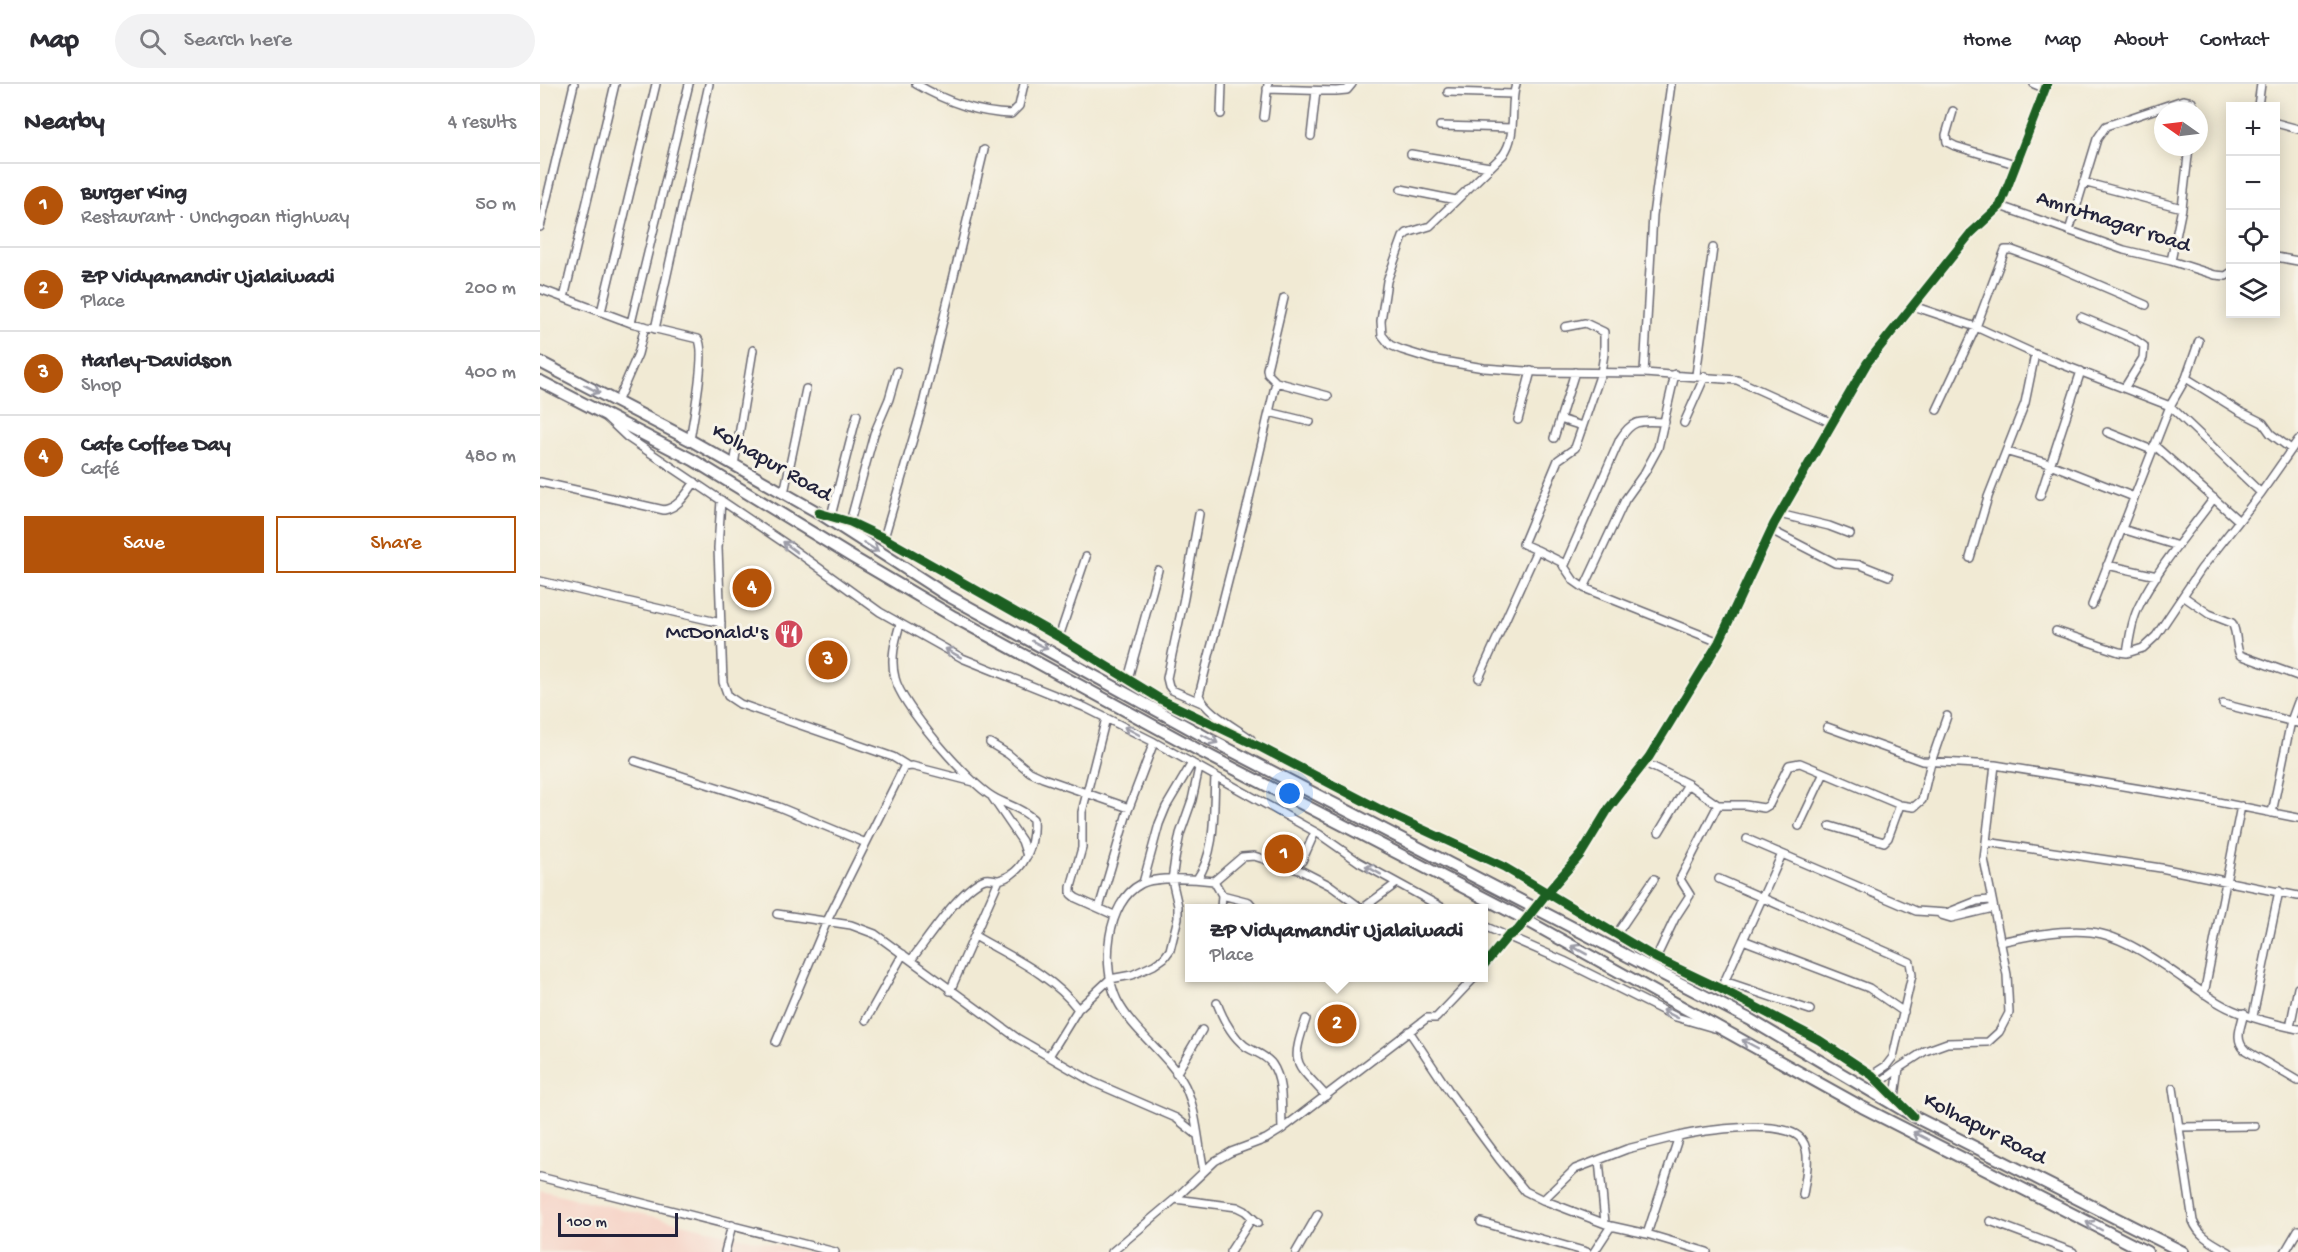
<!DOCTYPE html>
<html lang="en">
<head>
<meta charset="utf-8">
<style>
  :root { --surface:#fff; --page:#f2f2f3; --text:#2b2b33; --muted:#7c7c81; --line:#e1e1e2; --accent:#b45309 }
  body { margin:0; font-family:"Gochi Hand",sans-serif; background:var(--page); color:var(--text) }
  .controls { position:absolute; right:18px; top:18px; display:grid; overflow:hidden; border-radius:0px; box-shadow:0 3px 15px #0003 }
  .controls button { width:54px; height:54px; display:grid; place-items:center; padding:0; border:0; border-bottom:2px solid var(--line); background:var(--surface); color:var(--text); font:30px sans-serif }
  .compass { position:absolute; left:1614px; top:18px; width:54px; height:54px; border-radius:50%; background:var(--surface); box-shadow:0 3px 15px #0003; rotate:284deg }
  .scale { position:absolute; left:18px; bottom:15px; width:120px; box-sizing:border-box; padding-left:6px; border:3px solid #22223b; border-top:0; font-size:16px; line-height:21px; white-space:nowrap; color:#22223b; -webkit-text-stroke:4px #f7f3e8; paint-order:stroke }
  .you { position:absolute; left:750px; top:710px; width:21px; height:21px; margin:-15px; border:4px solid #fff; border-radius:50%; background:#1a73e8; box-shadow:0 0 0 9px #1a73e833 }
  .badge { display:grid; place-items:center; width:39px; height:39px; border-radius:50%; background:var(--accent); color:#fff; font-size:20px; font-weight:700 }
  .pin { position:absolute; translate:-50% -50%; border:3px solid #fff; box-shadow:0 2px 6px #0006 }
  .popup { position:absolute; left:645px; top:820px; width:303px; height:78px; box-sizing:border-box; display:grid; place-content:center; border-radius:0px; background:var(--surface); filter:drop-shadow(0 2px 4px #0005); font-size:20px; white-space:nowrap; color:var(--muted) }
  .popup b { font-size:22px; color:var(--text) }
  .popup::after { content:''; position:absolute; left:50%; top:100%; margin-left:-12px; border:12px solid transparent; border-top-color:var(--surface) }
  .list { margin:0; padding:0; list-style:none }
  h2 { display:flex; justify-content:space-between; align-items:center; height:78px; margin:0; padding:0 24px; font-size:26px }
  h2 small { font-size:20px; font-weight:400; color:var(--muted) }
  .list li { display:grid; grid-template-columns:39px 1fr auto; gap:18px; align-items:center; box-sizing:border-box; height:84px; padding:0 24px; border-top:2px solid var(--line) }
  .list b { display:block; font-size:22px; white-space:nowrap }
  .list p { margin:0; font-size:20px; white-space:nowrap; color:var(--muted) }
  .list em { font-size:20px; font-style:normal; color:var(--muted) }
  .actions { display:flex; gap:12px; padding:18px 24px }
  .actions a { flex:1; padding:14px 0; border:2px solid var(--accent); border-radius:0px; text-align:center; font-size:21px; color:var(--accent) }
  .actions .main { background:var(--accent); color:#fff }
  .icon { flex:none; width:33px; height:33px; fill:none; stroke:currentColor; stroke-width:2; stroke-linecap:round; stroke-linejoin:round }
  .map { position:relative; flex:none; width:1758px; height:1168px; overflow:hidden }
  header { display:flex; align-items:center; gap:36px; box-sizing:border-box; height:84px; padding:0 30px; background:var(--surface); border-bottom:2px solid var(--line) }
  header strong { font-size:28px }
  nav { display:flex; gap:33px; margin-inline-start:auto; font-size:21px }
  .search { width:420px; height:54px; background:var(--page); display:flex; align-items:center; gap:15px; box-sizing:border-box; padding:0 21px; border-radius:33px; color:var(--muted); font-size:22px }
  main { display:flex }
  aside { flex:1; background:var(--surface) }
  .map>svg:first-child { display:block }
</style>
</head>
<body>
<header>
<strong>Map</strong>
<div class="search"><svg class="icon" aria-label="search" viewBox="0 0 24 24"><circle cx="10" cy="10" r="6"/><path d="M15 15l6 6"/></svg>Search here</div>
<nav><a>Home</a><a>Map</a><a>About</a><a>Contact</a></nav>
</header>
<main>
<aside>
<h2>Nearby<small>4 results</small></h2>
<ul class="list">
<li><span class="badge">1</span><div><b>Burger King</b><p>Restaurant · Unchgoan Highway</p></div><em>50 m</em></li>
<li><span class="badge">2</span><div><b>ZP Vidyamandir Ujalaiwadi</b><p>Place</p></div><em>200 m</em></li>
<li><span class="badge">3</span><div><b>Harley-Davidson</b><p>Shop</p></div><em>400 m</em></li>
<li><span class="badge">4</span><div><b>Cafe Coffee Day</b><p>Café</p></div><em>480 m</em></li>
</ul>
<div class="actions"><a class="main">Save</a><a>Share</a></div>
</aside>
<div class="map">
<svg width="1758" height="1168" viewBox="0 0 1758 1168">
  <rect width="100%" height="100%" fill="#f7f3e8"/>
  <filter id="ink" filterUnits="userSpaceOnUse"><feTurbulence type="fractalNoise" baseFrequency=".0167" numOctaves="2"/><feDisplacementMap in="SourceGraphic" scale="12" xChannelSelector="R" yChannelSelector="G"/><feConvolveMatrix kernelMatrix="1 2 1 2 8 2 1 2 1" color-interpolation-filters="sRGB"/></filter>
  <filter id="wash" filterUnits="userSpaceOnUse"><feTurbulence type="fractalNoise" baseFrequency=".008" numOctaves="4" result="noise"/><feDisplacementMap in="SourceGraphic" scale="24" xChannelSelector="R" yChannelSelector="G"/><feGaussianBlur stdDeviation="1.35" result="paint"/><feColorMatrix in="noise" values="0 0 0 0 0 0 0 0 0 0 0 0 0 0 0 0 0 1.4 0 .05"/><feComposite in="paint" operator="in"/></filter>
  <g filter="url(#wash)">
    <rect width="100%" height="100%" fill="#f1ead4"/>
    <path fill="#f6d1c5" d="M0,1106L266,1168H0Z"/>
  </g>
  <g filter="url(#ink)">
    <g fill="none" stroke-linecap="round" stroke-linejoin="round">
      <path stroke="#c8c2b5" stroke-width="7" stroke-dasharray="7 3.5" stroke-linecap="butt" d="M977,847L999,822"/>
      <g stroke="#6a6871" stroke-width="10">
        <path id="minor" d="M376,0C405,17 437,29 471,30L479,22L484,0
          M976,0C969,23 978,51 963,71L890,142L867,149L863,153L847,197L841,237L842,251L850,261L862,266L891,275L944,284L999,288L1104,289L1197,296L1292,339
          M1494,0L1504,4
          M727,5L796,7L807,6L812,0
          M908,8L973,10
          M1718,22L1721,0
          M1413,27L1406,51L1407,58L1415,62L1475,80
          M681,30L682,0
          M724,33L728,0
          M1736,39L1758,45
          M900,42L972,44
          M771,52L776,7
          M871,70L950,83
          M1543,98L1642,124
          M861,105L916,116
          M1460,122L1584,166L1631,177L1675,191L1686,192L1690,189
          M0,143L34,0
          M1529,147L1557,55L1566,42L1643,16L1652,18L1655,27
          M1736,173L1758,177
          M1631,177L1642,124L1649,63
          M0,205L91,239L158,255C167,266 153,337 150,356
          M24,214L75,0
          M744,214L727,285L728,290L736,298L788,312
          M1373,222L1436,243L1495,270L1630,322L1552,521
          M61,228L116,0
          M1541,233L1594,255L1604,262L1603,274L1585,303
          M91,239L149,0
          M115,245L169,0
          M1659,257L1646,294L1630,322L1721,409
          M1104,289L1113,131L1131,0
          M1156,291L1173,164
          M1646,294L1699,327L1723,339L1731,350L1751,365
          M77,318L98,270L105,242
          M1397,326L1436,243L1465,166H1472L1508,179L1606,221
          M729,328L770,338
          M67,334L87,353L246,460L340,528L422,574L544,623L614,658L779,750L819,778L903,824
          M1020,335L1042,342
          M978,336L991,287
          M1144,339L1165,292
          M1567,348L1612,366
          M1014,354L1035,288
          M1614,361L1699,437
          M1468,368L1510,380L1594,413
          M194,381L213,266
          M0,398L124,426C139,423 146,410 155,398
          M244,409L266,305
          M1500,412L1541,287
          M181,416L178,464L183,598L188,612L200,620L353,673L366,681
          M659,430L644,514L627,594L629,602L632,606L662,619
          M1239,430L1289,442L1310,450
          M290,432L310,438L344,454L519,553L622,616L722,664L843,727L964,783L1116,874L1181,905L1279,956L1332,991L1365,1024
          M291,432L317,331
          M310,438L334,350L349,315L357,287
          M1582,445L1638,462
          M1231,446L1295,479L1321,481L1349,492
          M344,454L382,324L444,66
          M997,466L1021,478L1034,497L1044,504L1179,558
          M1430,474L1448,413L1485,319L1495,270
          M1567,481L1617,492
          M1024,483L1080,355C1093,334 1102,337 1125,338
          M0,497L181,539
          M1044,504L1085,416L1105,388L1118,364L1135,290
          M1643,512L1669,530L1692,539C1698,550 1695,561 1700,571L1758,592
          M360,540C355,557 350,575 355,594C361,621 428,699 453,713C468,722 479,722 493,735C495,760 485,789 459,796L410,907
          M1516,547L1579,568L1587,569L1603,564L1616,552L1661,485L1721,409L1758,356
          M519,553L546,473
          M1587,569C1590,552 1592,535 1600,520C1619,482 1649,448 1674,414
          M939,594L997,466L983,460L1018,376L1035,364L1061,289L1064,270V248L1045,239L1025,243
          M588,595L618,486
          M1683,620L1758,639
          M566,634L542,728V764L531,803V810L536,814L574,831
          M1287,643L1382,677L1455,681
          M711,655C695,643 666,629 659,611L708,419L736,298
          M450,659L468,670L490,688L503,694L589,724
          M95,677L239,723L326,759
          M1105,679L1148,700L1178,721L1140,795L1150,811L1135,834L1116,874
          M1284,689L1360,721L1348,754L1344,758L1290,742
          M452,713L482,757L487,772
          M1178,721H1205L1224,724L1229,721L1249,681L1260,679L1284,689L1259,742
          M1360,721L1374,723L1382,716L1391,678L1407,632
          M1732,729L1751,637L1758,618
          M1119,748L1148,700
          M1207,755L1242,770
          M1446,758L1621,784L1758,812
          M762,777L775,748
          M657,795C677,767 673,726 675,693
          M1179,795L1370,878L1372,891L1353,973L1346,982L1332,991
          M674,797L682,811L681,824
          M603,799L619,740L626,723L652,679
          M682,811L709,818L714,824
          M999,822L1007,809L1041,770L1069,724L1109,673L1179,558L1234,440L1327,279L1430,150L1460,122L1507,0
          M559,824L587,729L614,658
          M823,824L857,799
          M237,830L311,841L335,850L477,954L553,998L636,1034L656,1050
          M1401,831L1411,834L1453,824
          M944,842L1024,877L1136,933L1174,944
          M1076,851L1114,795
          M435,852C471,873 512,891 538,925
          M1203,856L1329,904L1364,928
          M1460,858C1488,852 1521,845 1551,848C1592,852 1644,898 1679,919C1700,932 1734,940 1758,945
          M371,876C388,855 420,804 445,795C450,794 455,796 459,796
          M944,881L968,852L977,847
          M1184,897L1270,926
          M1181,905L1242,770L1376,827L1407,829L1437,817L1451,816
          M1664,910L1701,722
          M677,919C683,935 691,951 705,962C714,968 726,971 732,980C744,997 741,1025 742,1045
          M1704,929C1701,943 1694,955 1705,966L1758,997
          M1713,932L1739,807
          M766,935C750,982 755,977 786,1012
          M326,936L363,870
          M1750,943L1758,904
          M869,947L911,1010L959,1075L985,1107L1003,1116L1071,1142L1107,1150
          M236,958L287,837L364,683L372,682L434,698
          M509,972L538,925L570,895L592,891L614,881L624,874L630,866L638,834V822L632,796L635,775L640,750L652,716L659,684
          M636,990L662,946
          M1339,997H1342L1359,984
          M1633,1004L1653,1137C1660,1154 1674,1159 1689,1168
          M1355,1013L1359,984L1385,967L1407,959L1448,958L1459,948L1469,929L1467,891L1444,775L1455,681L1668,716L1758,734
          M1639,1043L1715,1042
          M1059,1076L1065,1139
          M664,1087C658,1060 657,1027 645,1002C630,972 593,948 577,916C561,883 566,818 601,800C615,792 658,795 674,797L702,773L714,772L762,787L791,802L821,824
          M0,1093L295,1168
          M635,1115L697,1123L705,1127L718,1139
          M1003,1116L1035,1085L1087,1065L1139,1052
          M1450,1137L1533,1168
          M941,1138L1047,1168
          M185,1168L192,1141
          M572,1168L635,1115L675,1077L691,1068L726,1055L742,1045L887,934H896L934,894
          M690,1168L712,1134
          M756,1168L778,1130
          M1054,1168L1071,1142
          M1167,1168L1107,1150L1139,1052C1162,1046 1248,1034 1262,1056C1272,1070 1265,1096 1263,1111
          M1745,1168L1758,1146"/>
      </g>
      <g stroke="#6a6871" stroke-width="14">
        <path id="trunk" d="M0,278L150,356L279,429L405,510L669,655L1209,935L1373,1032L1643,1168
          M0,297L153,376L312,473L414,533L660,667L975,830L1322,1023L1607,1168"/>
      </g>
      <use href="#minor" stroke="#fff" stroke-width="7"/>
      <use href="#trunk" stroke="#fff" stroke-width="10"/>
      <g stroke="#f7f3e8" stroke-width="13">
        <path id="cycleway" d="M279,429L310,438L344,454L519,553L622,616L722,664L843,727L964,783L1116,874L1181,905L1279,956L1332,991L1373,1032
          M944,881L968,852L977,847L1007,809L1041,770L1069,724L1109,673L1179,558L1234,440L1327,279L1430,150L1460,122L1507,0"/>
      </g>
      <use href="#cycleway" stroke="#1b5e20" stroke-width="9"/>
    </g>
    <defs><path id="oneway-shaft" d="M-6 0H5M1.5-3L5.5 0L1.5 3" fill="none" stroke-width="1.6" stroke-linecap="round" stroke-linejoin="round" transform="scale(1.5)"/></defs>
    <g stroke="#9c9ca7">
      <use href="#oneway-shaft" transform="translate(52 305) rotate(27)"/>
      <use href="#oneway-shaft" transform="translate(250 463) rotate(-143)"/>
      <use href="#oneway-shaft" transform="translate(331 463) rotate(32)"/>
      <use href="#oneway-shaft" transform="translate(500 561) rotate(28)"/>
      <use href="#oneway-shaft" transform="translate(413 569) rotate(-151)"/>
      <use href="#oneway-shaft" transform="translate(592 647) rotate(-152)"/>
      <use href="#oneway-shaft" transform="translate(670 655) rotate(28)"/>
      <use href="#oneway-shaft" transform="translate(833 786) rotate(-151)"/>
      <use href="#oneway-shaft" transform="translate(1039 866) rotate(-151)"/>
      <use href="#oneway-shaft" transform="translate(1130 930) rotate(-153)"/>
      <use href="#oneway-shaft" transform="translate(1210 960) rotate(-152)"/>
      <use href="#oneway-shaft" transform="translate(1381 1052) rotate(-153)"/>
      <use href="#oneway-shaft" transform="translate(1554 1142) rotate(-152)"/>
    </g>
  </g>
  <defs>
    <g id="restaurant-disc" transform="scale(1.5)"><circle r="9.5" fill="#d1495b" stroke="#f7f3e8"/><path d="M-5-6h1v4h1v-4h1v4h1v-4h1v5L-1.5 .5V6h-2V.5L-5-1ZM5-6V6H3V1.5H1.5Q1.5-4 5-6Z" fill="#fff"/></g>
  </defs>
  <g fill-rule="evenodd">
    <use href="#restaurant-disc" x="249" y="550"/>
  </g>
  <g text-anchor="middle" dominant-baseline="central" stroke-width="6" stroke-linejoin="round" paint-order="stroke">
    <g font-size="22" fill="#22223b" stroke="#f7f3e8">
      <text transform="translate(1573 139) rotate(18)">Amrutnagar road</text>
      <text transform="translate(231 380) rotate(30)">Kolhapur Road</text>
      <text transform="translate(1444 1046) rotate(27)">Kolhapur Road</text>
    </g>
    <g font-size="22" fill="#22223b" stroke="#f7f3e8" text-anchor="end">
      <text x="228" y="550">McDonald's</text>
    </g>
  </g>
</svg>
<div class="controls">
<button>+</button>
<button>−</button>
<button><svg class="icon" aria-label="locate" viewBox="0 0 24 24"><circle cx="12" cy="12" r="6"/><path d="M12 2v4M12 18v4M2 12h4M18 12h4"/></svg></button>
<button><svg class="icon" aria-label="layers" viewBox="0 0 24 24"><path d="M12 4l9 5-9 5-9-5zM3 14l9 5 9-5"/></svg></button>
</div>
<svg class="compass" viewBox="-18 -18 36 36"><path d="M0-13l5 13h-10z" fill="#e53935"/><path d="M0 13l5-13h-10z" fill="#7c7c81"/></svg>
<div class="scale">100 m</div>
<div class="you"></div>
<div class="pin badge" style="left:744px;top:770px">1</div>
<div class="pin badge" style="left:797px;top:940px">2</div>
<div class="popup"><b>ZP Vidyamandir Ujalaiwadi</b>Place</div>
<div class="pin badge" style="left:288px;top:576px">3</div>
<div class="pin badge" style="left:212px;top:504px">4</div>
</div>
</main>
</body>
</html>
